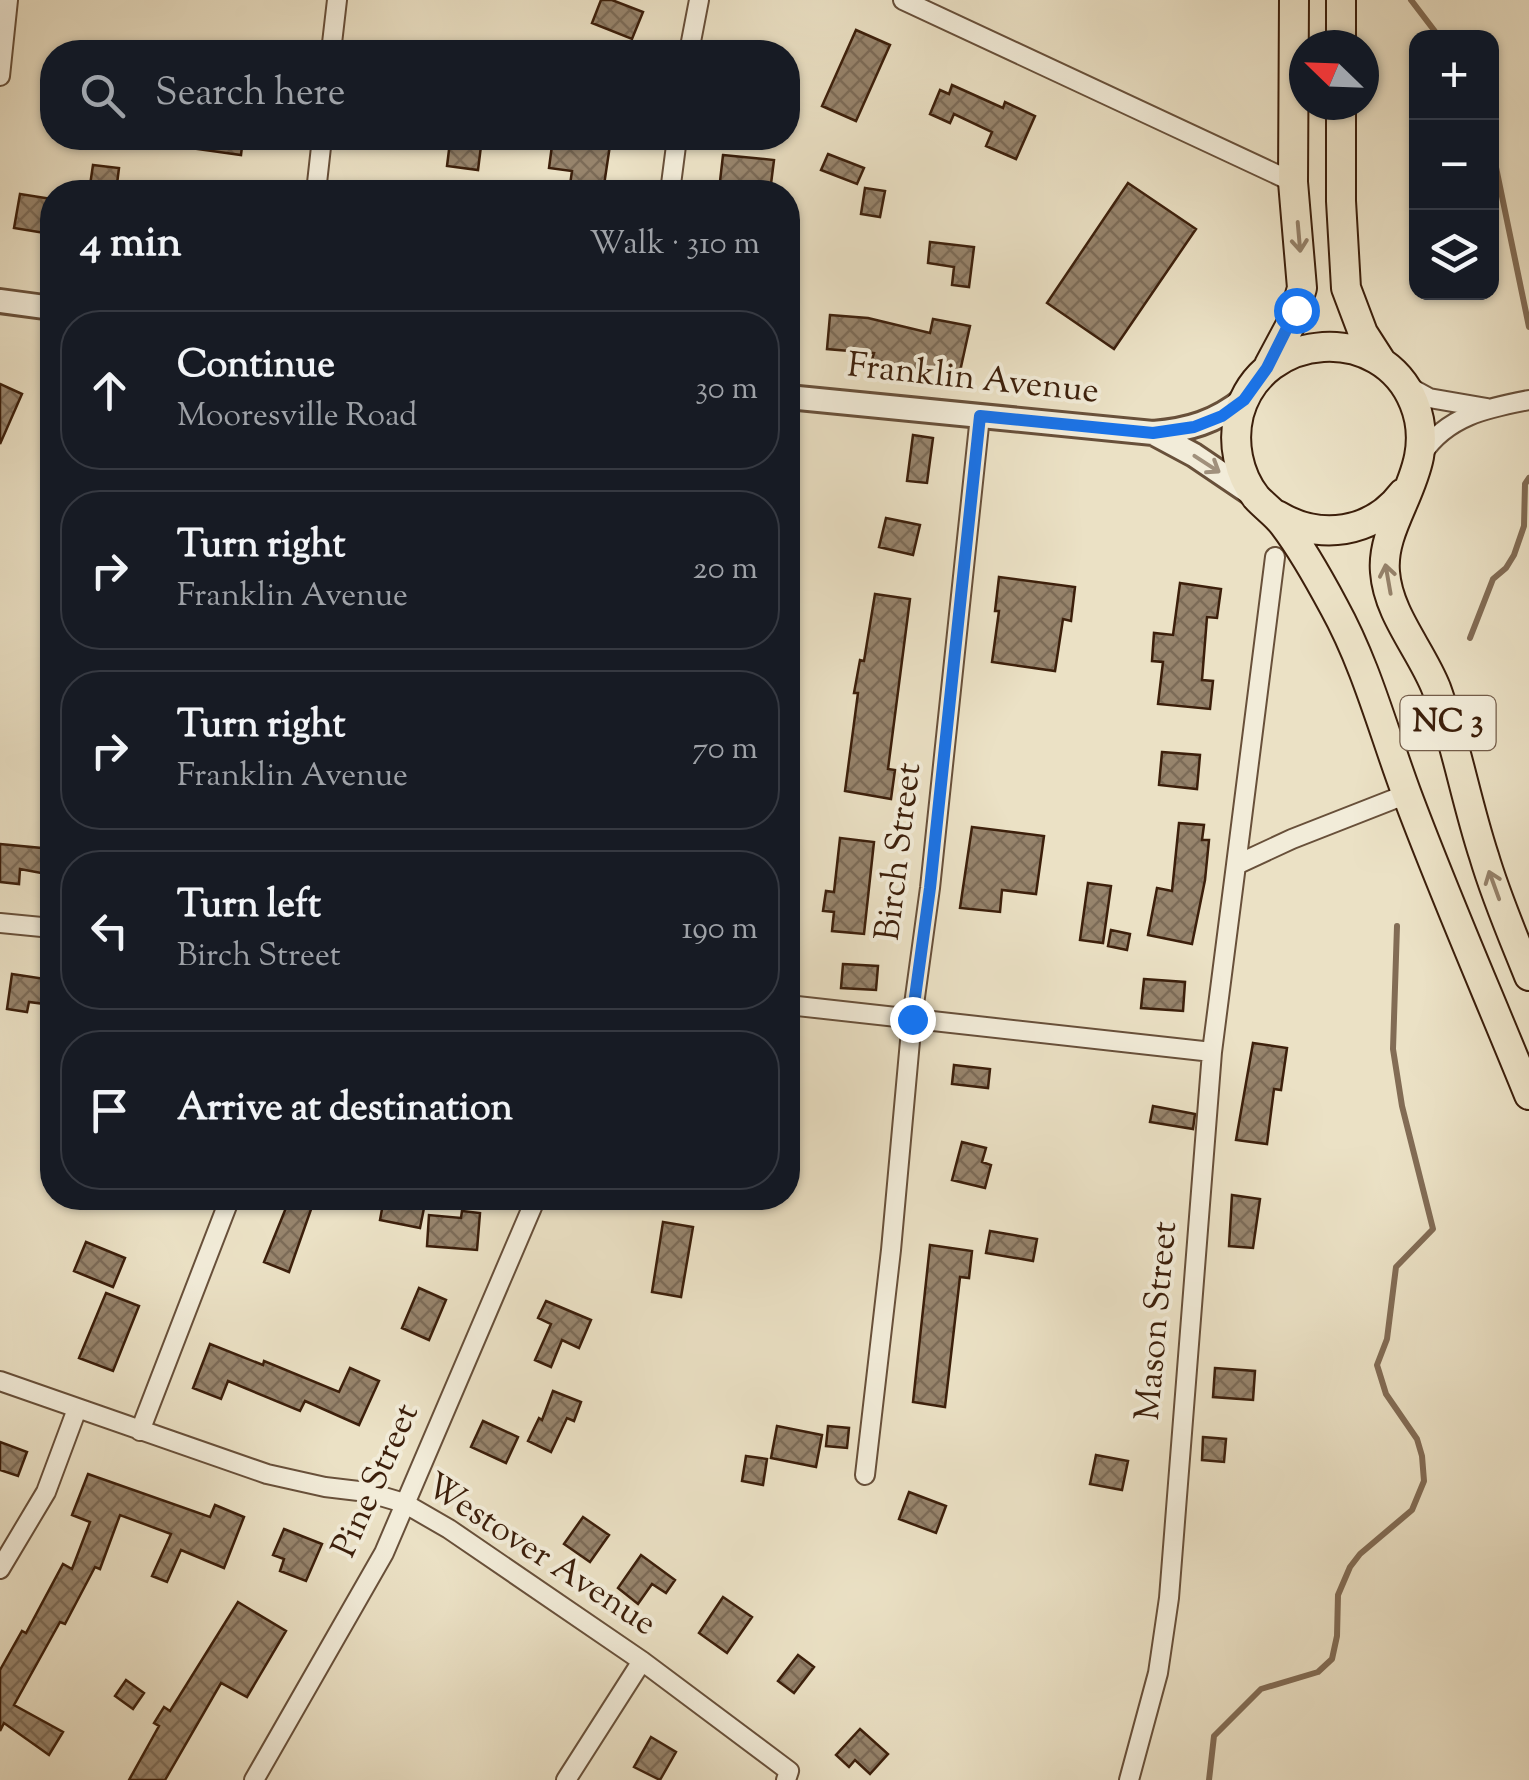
<!DOCTYPE html>
<html lang="en">
<head>
<meta charset="utf-8">
<style>
  :root { --surface:#171b24; --page:#242831; --text:#f1f3f6; --muted:#9ea1a6; --line:#363941 }
  body { margin:0; font-family:"Sorts Mill Goudy",serif; background:var(--page); color:var(--text) }
  .controls { position:absolute; right:30px; top:30px; display:grid; overflow:hidden; border-radius:20px; box-shadow:0 2px 8px #0004 }
  .controls button { width:90px; height:90px; display:grid; place-items:center; padding:0; border:0; border-bottom:2px solid var(--line); background:var(--surface); color:var(--text); font:50px sans-serif }
  .compass { position:absolute; left:1289px; top:30px; width:90px; height:90px; border-radius:50%; background:var(--surface); box-shadow:0 2px 8px #0004; rotate:293deg }
  .stop { position:absolute; width:30px; height:30px; margin:-22px; border:8px solid #1a73e8; border-radius:50%; background:#fff }
  .stop.end { background:#1a73e8; border-color:#fff; box-shadow:0 2px 10px #0008 }
  .list { margin:0; padding:0; list-style:none }
  h2 { display:flex; justify-content:space-between; align-items:center; height:130px; margin:0; padding:0 40px; font-size:42px }
  h2 small { font-size:32px; font-weight:400; color:var(--muted) }
  .list li { display:grid; grid-template-columns:65px 1fr auto; gap:30px; align-items:center; box-sizing:border-box; height:160px; margin:0 20px 20px; padding:0 20px; border:2px solid var(--line); border-radius:40px }
  .list b { display:block; font-size:38px; white-space:nowrap }
  .list p { margin:0; font-size:32px; white-space:nowrap; color:var(--muted) }
  .list em { font-size:32px; font-style:normal; color:var(--muted) }
  .icon { flex:none; width:55px; height:55px; fill:none; stroke:currentColor; stroke-width:2; stroke-linecap:round; stroke-linejoin:round }
  .map { position:relative; flex:none; width:1529px; height:1780px; overflow:hidden }
  .search { position:absolute; background:var(--surface); box-shadow:0 2px 8px #0004; left:40px; top:40px; width:760px; height:110px; display:flex; align-items:center; gap:25px; box-sizing:border-box; padding:0 35px; border-radius:40px; color:var(--muted); font-size:38px }
  .panel { position:absolute; background:var(--surface); box-shadow:0 2px 8px #0004; left:40px; top:180px; width:760px; height:1030px; border-radius:40px }
  .map>svg:first-child { display:block }
</style>
</head>
<body>
<div class="map">
<svg width="1529" height="1780" viewBox="0 0 1529 1780">
  <defs>
    <pattern id="building-cross-hatch" width="8" height="8" patternUnits="userSpaceOnUse" patternTransform="scale(2.5)"><rect width="8" height="8" fill="#97846c"/><path d="M0 0l8 8M0 8l8-8" fill="none" stroke="#7c6b57"/></pattern>
  </defs>
  <rect width="100%" height="100%" fill="#ebe1c5"/>
  <filter id="stains"><feTurbulence type="fractalNoise" baseFrequency=".002" numOctaves="4"/><feColorMatrix values="0 0 0 0 .2 0 0 0 0 .09 0 0 0 0 .02 0 0 0 .5 -.17"/></filter>
  <radialGradient id="worn" r=".72"><stop offset=".6" stop-color="#630" stop-opacity="0"/><stop offset="1" stop-color="#630" stop-opacity=".3"/></radialGradient>
  <g fill="none" stroke-linecap="round" stroke-linejoin="round">
    <path stroke="#826c55" stroke-width="6" d="M1411,0L1440,38
      M1492,148L1529,327
      M1470,638L1493,579L1506,568L1514,555L1524,526L1525,484L1529,478
      M1209,1780L1214,1736L1261,1689L1318,1672L1332,1659L1337,1636L1338,1595L1350,1567L1360,1554L1412,1510L1424,1481L1422,1456L1417,1439L1386,1394L1377,1365L1387,1339L1396,1267L1433,1229L1402,1106L1393,1049L1397,926"/>
  </g>
  <path fill="url(#building-cross-hatch)" stroke="#3c1f0b" stroke-width="2.5" d="M601,0H612L643,12L632,39L592,23Z
    M856,30L890,45L856,121L822,106Z
    M952,85L1003,108L1005,102L1035,116L1016,159L986,146L992,132L954,114L950,123L930,114L940,90L949,94Z
    M191,138H243L241,155L190,148Z
    M553,138L610,145L603,192H569L572,171L549,168Z
    M450,142L481,146L478,170L447,166Z
    M828,154L864,168L857,184L821,170Z
    M723,155L774,160L770,192L719,190Z
    M93,165L119,168L116,192H89Z
    M1128,183L1196,229L1114,349L1047,303Z
    M865,188L885,191L880,217L861,214Z
    M20,194L52,199L51,234L14,228Z
    M930,242L974,247L969,287L952,285L954,267L928,263Z
    M830,315L868,318L930,333L933,319L970,326L959,376L872,360L874,353L827,349Z
    M0,384L22,394L0,444Z
    M913,435L933,438L927,483L907,481Z
    M886,518L920,525L913,555L879,547Z
    M999,577L1075,587L1071,621L1063,619L1055,671L992,662L999,611H995Z
    M1180,583L1221,589L1217,618L1207,617L1202,680L1213,681L1210,709L1158,704L1163,662L1152,661L1154,633L1173,635Z
    M875,594L910,599L888,769L895,770L891,799L845,791L858,693H854L860,660L864,661Z
    M1162,752L1200,755L1197,789L1159,785Z
    M1179,823L1204,825L1202,840H1209L1205,880L1192,944L1148,935L1157,888L1172,891Z
    M972,827L1044,836L1036,894L1002,890L1000,912L960,908Z
    M840,838L874,842L864,934L832,931L834,912L823,911L826,891L834,892Z
    M0,844L52,849V875L20,869L19,884L0,882Z
    M1088,883L1111,886L1103,943L1080,940Z
    M1111,930L1130,934L1127,950L1108,946Z
    M843,964L878,966L876,990L841,988Z
    M12,974L52,980V1005L29,1002L27,1012L7,1009Z
    M1144,979L1185,982L1183,1011L1141,1008Z
    M1253,1043L1287,1048L1281,1090L1274,1089L1267,1144L1236,1140Z
    M954,1065L990,1069L988,1088L952,1084Z
    M1153,1106L1195,1114L1193,1129L1150,1122Z
    M962,1142L986,1148L982,1162L991,1165L985,1188L952,1180Z
    M1232,1195L1260,1199L1253,1248L1229,1246Z
    M290,1198H315L289,1272L264,1262Z
    M384,1198H426L420,1228L380,1220Z
    M462,1211L480,1213L477,1250L427,1246L429,1215L461,1218Z
    M663,1222L693,1227L681,1297L652,1292Z
    M990,1231L1037,1239L1033,1261L986,1253Z
    M86,1242L125,1258L113,1287L74,1271Z
    M930,1245L972,1251L969,1278L960,1277L945,1407L913,1402Z
    M419,1288L446,1300L429,1340L402,1328Z
    M106,1293L139,1306L113,1371L79,1358Z
    M546,1301L591,1320L579,1348L562,1340L551,1367L535,1360L551,1324L538,1318Z
    M210,1344L263,1365L264,1361L339,1392L350,1368L379,1381L359,1425L305,1401L300,1411L228,1381L221,1399L193,1388Z
    M1215,1368L1255,1371L1253,1400L1213,1397Z
    M553,1391L581,1402L574,1421L567,1418L551,1452L528,1441L539,1418L542,1420Z
    M483,1421L518,1437L506,1463L471,1447Z
    M777,1426L822,1435L816,1467L771,1458Z
    M828,1426L849,1428L847,1448L826,1446Z
    M1203,1437L1226,1439L1224,1462L1202,1460Z
    M0,1442L27,1452L18,1476L0,1470Z
    M1096,1455L1128,1461L1122,1490L1090,1484Z
    M746,1456L767,1459L763,1485L742,1481Z
    M88,1474L210,1517L215,1505L244,1517L224,1568L181,1550L167,1582L152,1576L171,1534L120,1515L100,1569L95,1567L65,1624L60,1622L14,1705L63,1732L49,1755L4,1723L0,1731V1670L22,1631L26,1633L63,1564L72,1569L90,1522L72,1515Z
    M909,1492L946,1506L936,1533L899,1519Z
    M583,1517L609,1535L590,1562L564,1544Z
    M284,1529L322,1544L306,1581L280,1571L284,1559L273,1555Z
    M641,1555L675,1580L666,1593L652,1584L638,1604L618,1588Z
    M723,1597L752,1617L727,1653L699,1633Z
    M238,1602L286,1631L247,1697L221,1683L165,1780H129L159,1726L154,1723L164,1707L170,1711Z
    M798,1655L814,1667L794,1693L778,1681Z
    M126,1680L144,1693L133,1709L115,1696Z
    M860,1729L888,1754L870,1774L855,1760L849,1767L836,1755Z
    M651,1737L676,1752L660,1780L634,1767Z"/>
  <g fill="none" stroke-linecap="round" stroke-linejoin="round">
    <g stroke="#68503a" stroke-width="22">
      <path id="minor" d="M903,0L1293,182
        M331,52L337,0
        M689,52L699,0
        M0,76L8,0
        M316,192L322,138
        M670,192L677,138
        M1407,386L1429,398L1487,408
        M1422,454C1447,416 1487,408 1529,400
        M1236,865L1275,557
        M0,923L52,928
        M788,1005L1212,1052
        M0,1381L267,1474L325,1487L367,1492L404,1503L449,1529L642,1661L789,1771L786,1780
        M140,1431L230,1198
        M865,1475L891,1250L912,1019L930,888L980,416
        M0,1569L46,1492L77,1409
        M254,1780L384,1553L536,1198
        M566,1780L642,1661
        M1129,1780L1158,1673L1169,1598L1212,1052L1236,865L1292,839L1407,794"/>
    </g>
    <g stroke="#68503a" stroke-width="28">
      <path id="tertiary" d="M0,301L52,308
        M788,397L1153,433C1188,430 1216,422 1244,399
        M1153,433L1194,455L1256,497"/>
    </g>
    <g stroke="#3c1f0b" stroke-width="32">
      <path id="primary" d="M1341,45V0
        M1341,105V201L1346,288L1363,333L1381,361
        M1269,365L1292,322L1302,288L1293,182L1294,0
        M1277,515C1320,541 1372,534 1403,493
        M1529,976C1513,936 1496,897 1484,856C1466,801 1456,743 1436,688C1421,650 1388,614 1385,572C1380,517 1441,469 1414,403C1382,323 1262,330 1239,414C1232,442 1238,474 1256,497C1265,507 1276,514 1284,525C1303,550 1319,579 1334,607C1366,665 1383,730 1406,792C1444,894 1488,994 1529,1095"/>
    </g>
    <use href="#minor" stroke="#f2ecd9" stroke-width="18"/>
    <use href="#tertiary" stroke="#f2ecd9" stroke-width="22"/>
    <use href="#primary" stroke="#ebe1c5" stroke-width="28"/>
  </g>
  <defs><path id="oneway-shaft" d="M-6 0H5M1.5-3L5.5 0L1.5 3" fill="none" stroke-width="1.6" stroke-linecap="round" stroke-linejoin="round" transform="scale(2.5)"/></defs>
  <g stroke="#948068">
    <use href="#oneway-shaft" transform="translate(1299 237) rotate(85)"/>
    <use href="#oneway-shaft" transform="translate(1388 579) rotate(-100)"/>
    <use href="#oneway-shaft" transform="translate(1494 885) rotate(-110)"/>
  </g>
  <use stroke="#a0907c" href="#oneway-shaft" transform="translate(1207 464) rotate(33)"/>
  <g fill="none" stroke-linecap="round" stroke-linejoin="round">
    <path stroke="#1a73e8" stroke-width="12" d="M912,1019L930,888L980,416L1153,433L1194,427L1222,416L1244,400L1267,368L1296,310"/>
  </g>
  <g text-anchor="middle" dominant-baseline="central" stroke-width="8" stroke-linejoin="round" paint-order="stroke">
    <rect fill="#f2ecd9" stroke="#735c49" stroke-width="2.5" x="1400.5" y="696" width="95" height="54" rx="8"/>
    <g font-size="32" font-weight="bold" fill="#3c1f0b">
      <text x="1448" y="723">NC 3</text>
    </g>
    <g font-size="35" fill="#3c1f0b" stroke="#f2ecd9">
      <text transform="translate(973 380) rotate(6)">Franklin Avenue</text>
      <text transform="translate(900 852) rotate(-83)">Birch Street</text>
      <text transform="translate(1158 1321) rotate(-85)">Mason Street</text>
      <text transform="translate(377 1481) rotate(-66)">Pine Street</text>
      <text transform="translate(540 1556) rotate(33)">Westover Avenue</text>
    </g>
  </g>
  <rect width="100%" height="100%" filter="url(#stains)"/>
  <rect width="100%" height="100%" fill="url(#worn)"/>
</svg>
<div class="controls">
<button>+</button>
<button>−</button>
<button><svg class="icon" aria-label="layers" viewBox="0 0 24 24"><path d="M12 4l9 5-9 5-9-5zM3 14l9 5 9-5"/></svg></button>
</div>
<svg class="compass" viewBox="-18 -18 36 36"><path d="M0-13l5 13h-10z" fill="#e53935"/><path d="M0 13l5-13h-10z" fill="#9ea1a6"/></svg>
<div class="stop" style="left:1296px;top:310px"></div>
<div class="stop end" style="left:912px;top:1019px"></div>
<div class="search"><svg class="icon" aria-label="search" viewBox="0 0 24 24"><circle cx="10" cy="10" r="6"/><path d="M15 15l6 6"/></svg>Search here</div>
<section class="panel">
<h2>4 min<small>Walk · 310 m</small></h2>
<ul class="list">
<li><svg class="icon" aria-label="ahead" viewBox="0 0 24 24"><path d="M12 20V5M6 11l6-6 6 6"/></svg><div><b>Continue</b><p>Mooresville Road</p></div><em>30 m</em></li>
<li><svg class="icon" aria-label="right" viewBox="0 0 24 24"><path d="M7 20v-9h11M14 6l5 5-5 5"/></svg><div><b>Turn right</b><p>Franklin Avenue</p></div><em>20 m</em></li>
<li><svg class="icon" aria-label="right" viewBox="0 0 24 24"><path d="M7 20v-9h11M14 6l5 5-5 5"/></svg><div><b>Turn right</b><p>Franklin Avenue</p></div><em>70 m</em></li>
<li><svg class="icon" aria-label="left" viewBox="0 0 24 24"><path d="M17 20v-9H6M10 6l-5 5 5 5"/></svg><div><b>Turn left</b><p>Birch Street</p></div><em>190 m</em></li>
<li><svg class="icon" aria-label="arrive" viewBox="0 0 24 24"><path d="M6 21V4h12l-3 4 3 4H6"/></svg><div><b>Arrive at destination</b></div></li>
</ul>
</section>
</div>
</body>
</html>
